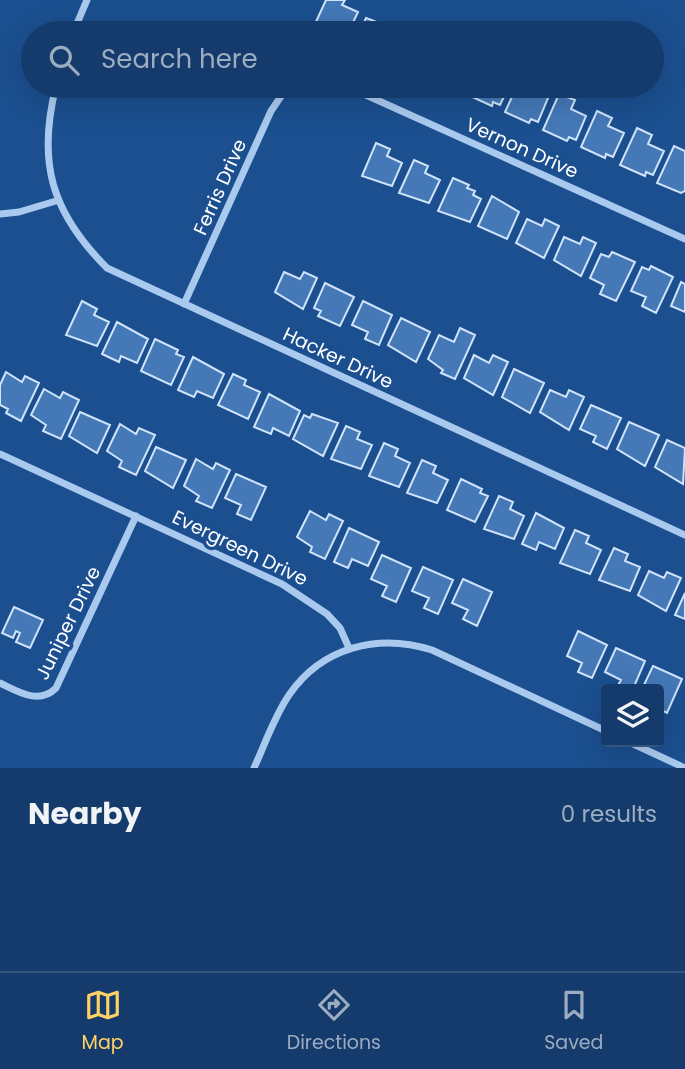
<!DOCTYPE html>
<html lang="en">
<head>
<meta charset="utf-8">
<style>
  :root { --surface:#143b6b; --page:#1d4271; --text:#f1f3f6; --muted:#9dadc1; --line:#33557e; --accent:#ffd166 }
  body { margin:0; font-family:Poppins,sans-serif; background:var(--page); color:var(--text) }
  .controls { position:absolute; right:21px; bottom:21px; display:grid; overflow:hidden; border-radius:7px; box-shadow:0 7px 28px #0002 }
  .controls button { width:63px; height:63px; display:grid; place-items:center; padding:0; border:0; border-bottom:2px solid var(--line); background:var(--surface); color:var(--text); font:35px sans-serif }
  .list { margin:0; padding:0; list-style:none }
  h2 { display:flex; justify-content:space-between; align-items:center; height:91px; margin:0; padding:0 28px; font-size:30px }
  h2 small { font-size:23px; font-weight:400; color:var(--muted) }
  .icon { flex:none; width:38px; height:38px; fill:none; stroke:currentColor; stroke-width:2; stroke-linecap:round; stroke-linejoin:round }
  .map { position:relative; flex:none; width:685px; height:768px; overflow:hidden }
  .search { position:absolute; background:var(--surface); box-shadow:0 7px 28px #0002; left:21px; right:21px; top:21px; height:77px; display:flex; align-items:center; gap:18px; box-sizing:border-box; padding:0 24px; border-radius:38px; color:var(--muted); font-size:26px }
  .sheet { height:203px; background:var(--surface) }
  nav { display:flex; justify-content:space-around; align-items:center; box-sizing:border-box; height:98px; border-top:2px solid var(--line); background:var(--surface); font-size:19px; color:var(--muted) }
  nav a { display:grid; justify-items:center; gap:4px }
  nav .on { color:var(--accent) }
  .map>svg:first-child { display:block }
</style>
</head>
<body>
<div class="map">
<svg width="685" height="768" viewBox="0 0 685 768">
  <rect width="100%" height="100%" fill="#1b4f8f"/>
  <path fill="#4478b7" stroke="#cfe3fa" stroke-width="2" d="M326,0H345L342,5L358,12L348,33H330L314,26Z
    M366,18L379,23L394,33H359Z
    M408,24L423,31L422,33H404Z
    M472,86H509L500,105L493,102L492,106L468,95Z
    M517,86H536L533,91L548,98L538,122L531,119L529,123L505,112Z
    M559,94L575,100L571,109L586,116L576,140L569,137L567,141L543,130Z
    M597,111L612,118L608,126L624,133L613,157L606,154L605,158L581,147Z
    M637,128L652,135L648,144L664,151L653,175L646,172L645,176L620,165Z
    M376,143L390,149L387,156L402,163L392,186L362,176Z
    M674,146L685,151V191L681,193L657,183Z
    M414,160L428,166L425,173L440,180L429,203L399,193Z
    M453,178L469,185L467,188L475,191L473,195L481,199L470,222L438,211Z
    M492,196L519,212L507,239L478,226Z
    M527,219L542,226L545,219L559,226L544,258L516,243Z
    M564,237L580,244L583,237L596,243L581,276L554,260Z
    M612,252L635,262L616,301L600,294L604,285L590,278L601,254L609,257Z
    M651,266L673,277L656,313L642,306L646,297L631,291L642,267L649,270Z
    M284,272L300,279L304,272L317,278L303,309L275,292Z
    M681,282L685,284V312L671,306Z
    M325,283L354,297L340,326L318,316L321,311L314,308Z
    M82,301L97,309L94,315L109,322L97,346L66,335Z
    M363,301L392,315L379,345L365,339L368,332L352,325Z
    M401,318L430,332L416,362L388,345Z
    M117,322L148,339L137,363L121,356L119,362L102,354Z
    M460,328L475,335L455,379L441,373L443,370L428,359L439,335L454,342Z
    M155,339L178,350L176,354L184,357L171,385L141,371Z
    M474,355L489,363L493,355L508,362L493,395L464,378Z
    M193,357L224,374L213,398L197,391L194,397L178,390Z
    M514,369L544,383L530,413L502,397Z
    M6,372L22,382L25,376L39,383L21,421L6,413L8,409L0,405V385Z
    M233,374L246,380L244,385L260,392L248,419L218,405Z
    M44,389L60,398L63,392L79,400L61,439L43,431L46,425L31,415Z
    M550,390L566,397L569,390L584,397L569,430L540,412Z
    M269,394L300,411L289,436L273,428L271,434L254,427Z
    M591,405L621,418L607,449L593,442L596,436L580,429Z
    M80,412L110,425L97,453L69,436Z
    M312,414L338,423L323,456L293,439L304,415L310,418Z
    M629,422L659,435L645,466L617,449Z
    M120,424L136,434L139,428L155,435L136,475L119,467L122,461L107,451Z
    M346,426L360,432L357,439L372,445L361,469L331,459Z
    M667,440L685,448L683,484L655,467Z
    M384,443L398,449L395,456L410,463L399,487L369,476Z
    M156,447L186,460L173,488L145,471Z
    M196,459L213,469L216,463L230,470L212,508L196,501L199,496L184,486Z
    M422,460L436,466L433,473L448,480L437,503L407,493Z
    M236,474L266,487L251,520L237,514L241,505L225,498Z
    M461,479L482,489L480,493L488,496L475,522L447,510Z
    M499,496L513,502L510,509L524,516L514,539L484,529Z
    M310,511L326,520L329,514L343,521L325,559L310,552L312,547L297,537Z
    M536,513L564,528L555,549L539,542L536,550L522,544Z
    M349,528L379,542L368,566L352,559L348,568L334,562Z
    M575,530L589,536L586,543L601,550L590,574L560,563Z
    M614,548L628,554L625,561L640,567L630,591L599,580Z
    M382,555L411,568L396,602L382,596L387,586L371,579Z
    M423,567L453,580L438,614L424,608L429,598L412,591Z
    M649,571L664,578L667,572L681,578L666,611L638,595Z
    M463,579L492,592L477,626L463,619L468,610L452,603Z
    M685,593V619L675,615Z
    M14,607L43,620L30,648L16,642L20,633L16,631L13,638L2,633Z
    M578,631L607,645L592,678L578,672L582,663L567,656Z
    M616,648L645,661L633,689H616L621,680L605,672Z
    M653,666L682,679L667,713L659,709V689H642Z"/>
  <g fill="none" stroke-linecap="round" stroke-linejoin="round">
    <path stroke="#a9c9ee" stroke-width="7" d="M73,33L87,0
      M56,86C37,162 51,212 107,268L685,535
      M346,86L685,239
      M0,214L19,212L56,201
      M184,304L271,111L288,86
      M0,454L282,584L327,614L340,628L349,648
      M0,683C19,692 39,705 56,688L136,516
      M629,742L685,768
      M254,768C265,744 274,717 289,695C322,647 378,633 432,650L606,731"/>
  </g>
  <g text-anchor="middle" dominant-baseline="central" stroke-width="7" stroke-linejoin="round" paint-order="stroke">
    <g font-size="19" fill="#fff" stroke="#1b4f8f">
      <text transform="translate(522 148) rotate(24)">Vernon Drive</text>
      <text transform="translate(220 187) rotate(-66)">Ferris Drive</text>
      <text transform="translate(338 358) rotate(25)">Hacker Drive</text>
      <text transform="translate(240 548) rotate(26)">Evergreen Drive</text>
      <text transform="translate(68 623) rotate(-64)">Juniper Drive</text>
    </g>
  </g>
</svg>
<div class="controls">
<button><svg class="icon" aria-label="layers" viewBox="0 0 24 24"><path d="M12 4l9 5-9 5-9-5zM3 14l9 5 9-5"/></svg></button>
</div>
<div class="search"><svg class="icon" aria-label="search" viewBox="0 0 24 24"><circle cx="10" cy="10" r="6"/><path d="M15 15l6 6"/></svg>Search here</div>
</div>
<section class="sheet">
<h2>Nearby<small>0 results</small></h2>
<ul class="list">
</ul>
</section>
<nav>
<a class="on"><svg class="icon" aria-label="map" viewBox="0 0 24 24"><path d="M3 6l6-2 6 2 6-2v14l-6 2-6-2-6 2zM9 4v14M15 6v14"/></svg>Map</a>
<a><svg class="icon" aria-label="directions" viewBox="0 0 24 24"><path d="M12 3l9 9-9 9-9-9zM9 14v-3h6M13 9l2 2-2 2"/></svg>Directions</a>
<a><svg class="icon" aria-label="saved" viewBox="0 0 24 24"><path d="M7 4h10v16l-5-4-5 4z"/></svg>Saved</a>
</nav>
</body>
</html>
